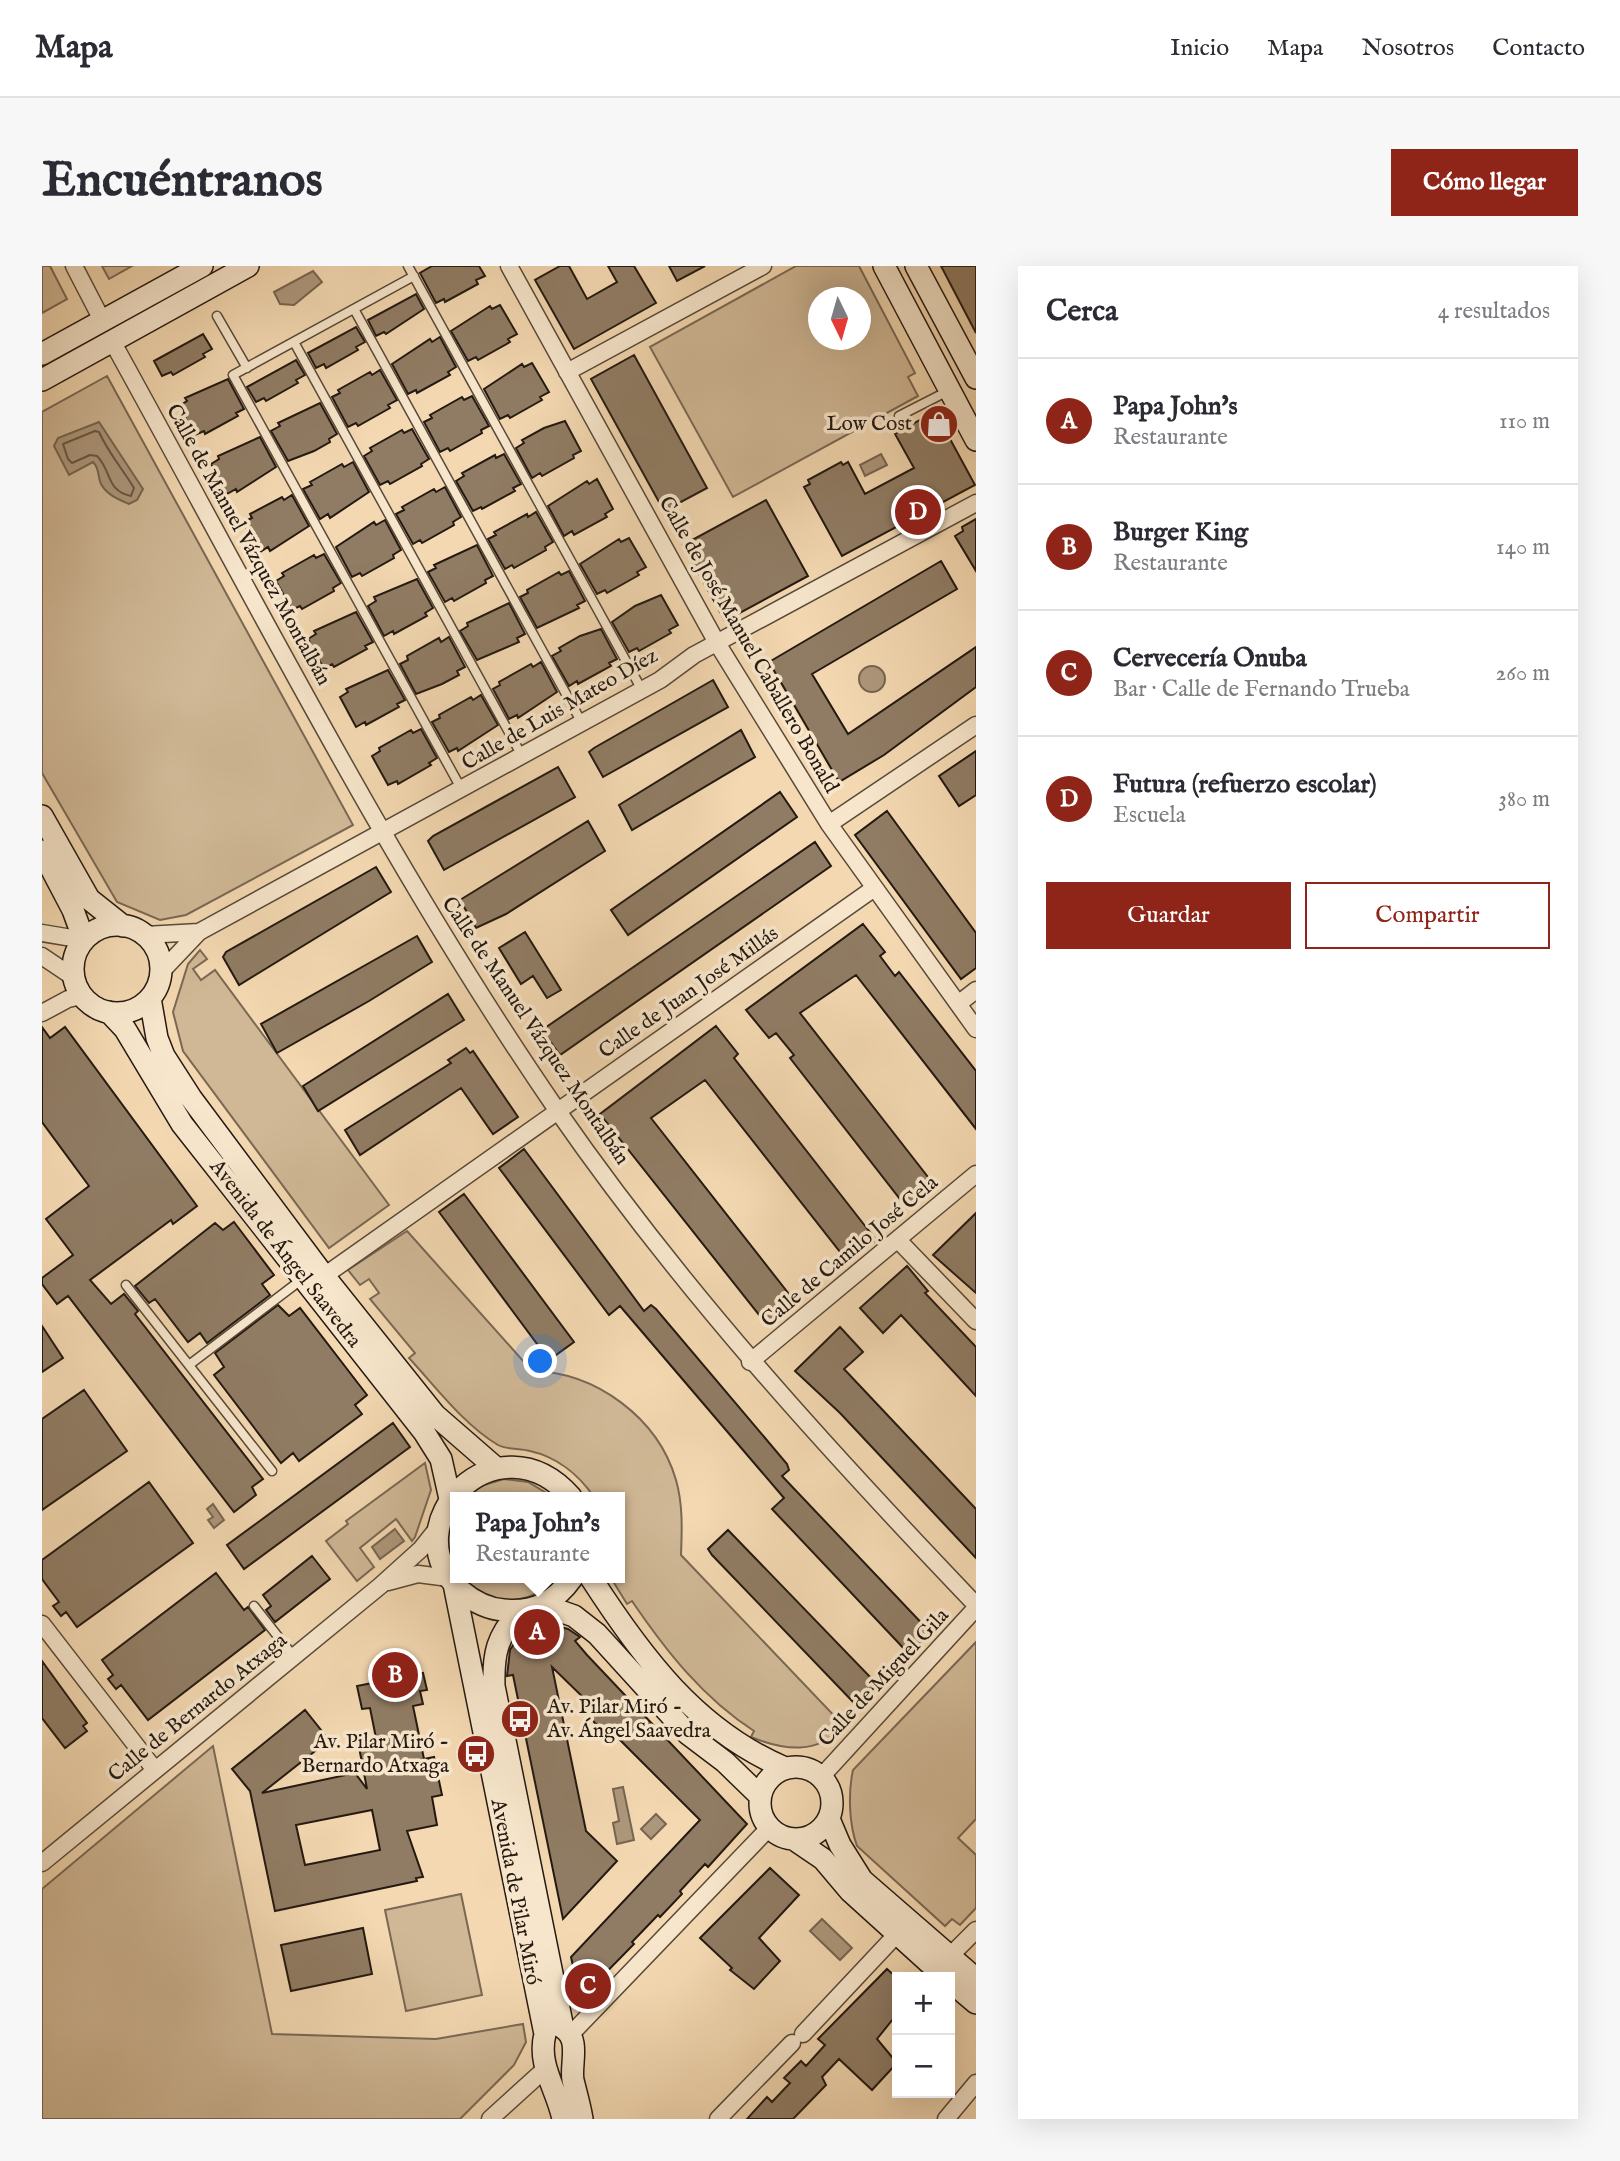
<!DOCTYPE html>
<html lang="es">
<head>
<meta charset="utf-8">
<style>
  :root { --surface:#fff; --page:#f7f7f7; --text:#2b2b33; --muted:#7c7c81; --line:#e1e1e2; --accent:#8f2418 }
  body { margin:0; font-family:"IM FELL English",serif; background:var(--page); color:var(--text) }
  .controls { position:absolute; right:21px; bottom:21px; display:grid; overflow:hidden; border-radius:0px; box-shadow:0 7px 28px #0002 }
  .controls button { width:63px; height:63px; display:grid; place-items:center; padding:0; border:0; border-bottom:2px solid var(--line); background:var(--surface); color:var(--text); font:35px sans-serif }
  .compass { position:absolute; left:766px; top:21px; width:63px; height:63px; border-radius:50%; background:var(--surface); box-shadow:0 7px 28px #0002; rotate:175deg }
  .you { position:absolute; left:499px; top:1096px; width:24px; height:24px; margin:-18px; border:5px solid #fff; border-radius:50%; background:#1a73e8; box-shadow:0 0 0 10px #1a73e833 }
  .badge { display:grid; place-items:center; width:46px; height:46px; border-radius:50%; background:var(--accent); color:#fff; font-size:23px; font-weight:700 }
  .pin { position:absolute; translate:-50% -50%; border:4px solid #fff; box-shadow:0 2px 7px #0006 }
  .popup { position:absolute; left:408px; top:1226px; width:175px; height:91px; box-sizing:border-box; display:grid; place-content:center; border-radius:0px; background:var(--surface); filter:drop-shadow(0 2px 5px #0005); font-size:23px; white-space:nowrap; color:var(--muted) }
  .popup b { font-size:26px; color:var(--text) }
  .popup::after { content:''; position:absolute; left:50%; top:100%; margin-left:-14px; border:14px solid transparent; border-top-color:var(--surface) }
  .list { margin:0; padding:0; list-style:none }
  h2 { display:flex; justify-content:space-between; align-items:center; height:91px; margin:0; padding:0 28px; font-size:30px }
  h2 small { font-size:23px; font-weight:400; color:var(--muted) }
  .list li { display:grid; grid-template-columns:46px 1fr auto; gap:21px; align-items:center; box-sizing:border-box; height:126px; padding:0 28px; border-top:2px solid var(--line) }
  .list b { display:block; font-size:26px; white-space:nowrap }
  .list p { margin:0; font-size:23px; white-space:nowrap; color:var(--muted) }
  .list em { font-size:23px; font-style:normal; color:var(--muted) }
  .actions { display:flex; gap:14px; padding:21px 28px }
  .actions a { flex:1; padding:16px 0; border:2px solid var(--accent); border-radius:0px; text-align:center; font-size:24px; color:var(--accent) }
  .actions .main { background:var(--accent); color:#fff }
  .map { position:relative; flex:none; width:934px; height:1853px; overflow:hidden; border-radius:0px }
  header { display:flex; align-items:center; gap:42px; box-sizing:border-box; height:98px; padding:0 35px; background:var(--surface); border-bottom:2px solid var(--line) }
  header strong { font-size:33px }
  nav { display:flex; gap:38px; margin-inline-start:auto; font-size:24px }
  .intro { display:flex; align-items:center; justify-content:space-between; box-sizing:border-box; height:168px; padding:0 42px }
  h1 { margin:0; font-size:49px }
  .button { padding:18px 32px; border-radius:0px; background:var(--accent); color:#fff; font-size:24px; font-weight:700 }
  main { display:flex; gap:42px; padding:0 42px }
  aside { flex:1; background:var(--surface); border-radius:0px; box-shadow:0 7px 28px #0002 }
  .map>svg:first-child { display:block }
</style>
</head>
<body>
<header>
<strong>Mapa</strong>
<nav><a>Inicio</a><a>Mapa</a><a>Nosotros</a><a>Contacto</a></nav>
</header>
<div class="intro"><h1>Encuéntranos</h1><a class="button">Cómo llegar</a></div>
<main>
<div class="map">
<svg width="934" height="1853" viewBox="0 0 934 1853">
  <rect width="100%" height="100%" fill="#f3d8b1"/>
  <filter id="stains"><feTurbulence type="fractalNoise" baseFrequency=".00286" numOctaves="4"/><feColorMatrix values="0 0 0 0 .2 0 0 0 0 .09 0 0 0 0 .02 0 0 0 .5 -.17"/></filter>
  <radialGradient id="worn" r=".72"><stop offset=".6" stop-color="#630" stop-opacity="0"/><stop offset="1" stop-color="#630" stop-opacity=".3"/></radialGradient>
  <path fill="#d0b896" stroke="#7a6854" stroke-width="2" fill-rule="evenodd" d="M0,0H8L25,33L0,47Z
    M60,0H90L67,13Z
    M754,0H817L873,107L866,111L876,130L691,231L608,81ZM776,32H818V74H776Z
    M65,110L311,559L144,649L118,654L75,636L0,507V146Z
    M158,684L165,693L151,703L159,714L173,704L347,939L287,982L141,785L131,746L146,698Z
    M365,965L490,1105C554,1106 616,1152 634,1214C641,1238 640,1264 639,1289L801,1459C777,1490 741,1484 709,1471L712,1465C661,1432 624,1385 590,1335L585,1338L569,1312H577V1231H552C537,1209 515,1191 488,1185C478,1182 465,1184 456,1179C422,1159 394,1121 367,1092L373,1087L328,1033L337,1027L327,1013L318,1019L306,1004Z
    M383,1197L389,1224L373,1271L370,1275L354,1253L318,1282L332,1301L315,1315L284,1275L306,1258L304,1255Z
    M462,1213L486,1216L511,1231H426L439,1220Z
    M422,1312H517C487,1338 450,1346 422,1312Z
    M934,1376V1553L916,1572L934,1589V1642L918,1659L910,1653L903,1660L815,1580C807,1558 806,1527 811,1504Z
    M171,1480L230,1768L394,1773L481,1758L484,1776L472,1799L418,1853H0V1623Z
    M419,1628L440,1729L364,1745L343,1644Z"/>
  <path fill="#ad977b" stroke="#766551" stroke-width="2" d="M271,5L280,16L252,39L238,38L232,26Z
    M57,156L101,223L95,234L87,238C76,233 65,229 59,218C55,209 58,203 51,196L27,209L12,180L16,172Z
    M839,188L845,199L823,210L818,199Z
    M817 413a13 13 0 1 1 26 0a13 13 0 1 1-26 0Z
    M171,1238L182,1254L172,1262L166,1254L171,1251L165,1243Z
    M353,1263L362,1275L338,1293L330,1281Z
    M581,1521L592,1574L575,1578L571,1557L577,1555L571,1523Z
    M614,1548L624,1558L609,1573L599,1563Z
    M780,1653L810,1682L798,1694L768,1665Z"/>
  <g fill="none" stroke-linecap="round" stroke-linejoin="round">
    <path stroke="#685846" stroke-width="2" d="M53,165L57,166C67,188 80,202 92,222L89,230C64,225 70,205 55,190L48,189L30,197L26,193L21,178Z"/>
  </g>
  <path fill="#907c64" stroke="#241911" stroke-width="2" fill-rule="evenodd" d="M390,0H437L443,10L434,14L436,18L403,36L402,33L394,37L378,7Z
    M518,0H527L545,33L575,16L566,0H592L614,37L532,83L493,14Z
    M627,0H663L635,15Z
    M899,0H934V67Z
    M374,28L382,43L344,68L342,66L334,70L326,54Z
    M458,39L475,68L466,73L468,76L436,94L434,91L426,95L409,65L448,40L450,43Z
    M314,61L323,76L314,81L316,84L284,102L282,98L274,102L266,87Z
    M161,68L170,83L161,88L163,91L131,109L129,106L120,110L112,95Z
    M398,71L414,101L406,106L408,109L375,127L374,124L366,128L350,98L388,73L390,76Z
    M592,89L665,222L622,245L549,113Z
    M254,94L263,109L254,114L256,117L224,135L222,132L214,136L205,121Z
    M490,97L507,126L498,131L500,134L468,152L466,149L458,153L442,123L480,98L482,101Z
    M338,104L355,134L346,139L348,142L316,160L314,157L306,161L290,131L298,127L296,124L328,106L330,109Z
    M186,113L202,143L194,147L196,150L163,168L162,165L153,169L137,140L145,135L143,132Z
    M430,130L447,160L439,164L440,167L408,185L406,182L398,186L382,156L390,152L388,149L420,131L422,134Z
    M278,137L295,168L287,173L288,176L272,185L246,195L229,165L238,160L236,157Z
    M895,149L933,219L800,290L762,221L768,218L766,214L799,196L801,199L806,196L823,228L872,202L853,168L885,150L887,153Z
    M523,155L539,185L531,189L532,192L500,210L498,207L490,212L474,182L482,177L480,174L502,162Z
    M370,163L387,193L379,198L380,200L348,218L346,215L338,219L322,190L330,185L328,182L360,164L362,167Z
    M218,171L234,201L195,226L194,223L185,228L169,198L177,193L176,190Z
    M462,188L479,218L471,222L473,225L440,243L439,241L431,245L414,215L422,210L420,207L453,189L454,192Z
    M311,196L327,226L288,252L286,248L278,253L261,223L270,219L268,216L300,198L302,201Z
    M555,213L571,243L563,248L565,251L532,269L530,265L522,270L506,240L545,215L547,218Z
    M403,221L419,251L411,256L412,259L380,277L378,274L371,278L354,248L362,244L360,241L392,223L394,226Z
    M250,229L267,260L228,285L226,281L218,286L201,256L210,252L208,248L240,231L242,234Z
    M724,234L766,310L683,355L641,279Z
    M494,246L511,276L503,281L504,284L472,302L470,299L463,303L446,273L454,269L452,266L485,248L486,251Z
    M934,253V305L913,270L921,265L920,261Z
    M343,254L359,284L351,289L352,292L320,310L318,307L310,311L294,281L332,256L334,259Z
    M587,272L604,301L595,306L597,309L565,327L563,324L555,328L538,298L577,273L579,276Z
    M435,279L451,310L443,314L444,317L412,335L410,332L403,336L386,306L394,302L392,299Z
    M282,288L299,317L291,322L292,325L260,343L258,340L250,344L234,315L242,310L240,307L272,289L274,292Z
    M899,295L915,323L770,408L806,468L934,381V421L842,489L797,516L727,396Z
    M527,305L543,335L535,339L537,342L495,362L478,331L486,327L485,324L517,306L519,309Z
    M375,313L391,342L383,347L385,350L352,368L351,365L342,370L326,340L334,335L332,331Z
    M619,329L636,359L627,364L629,367L597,385L595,382L587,386L570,356L593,340Z
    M467,337L483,368L475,372L477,376L435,394L418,365L426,360L425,357Z
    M314,346L331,376L323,380L325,383L292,401L290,398L282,403L266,373L274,368L272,365Z
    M559,363L575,393L567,397L569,400L536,418L535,415L527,420L510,390L519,385L517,382L538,370Z
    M407,371L423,401L415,405L417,409L400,418L374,428L358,398L366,394L365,390L397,372L399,376Z
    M499,396L515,426L476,452L475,449L467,453L451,423L458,419L457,416L489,398L491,401Z
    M346,404L363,434L355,438L357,441L324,459L323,456L314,461L298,431L306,426L304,423Z
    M671,414L686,441L561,511L547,486L552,482Z
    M439,429L456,459L416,485L415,482L407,486L390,456L398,452L397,449L429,431L431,434Z
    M379,463L395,492L387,497L389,499L356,518L355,515L346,519L330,490L338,485L337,482L369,464L371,467Z
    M699,464L713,491L590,564L577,539Z
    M934,485V529L917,540L897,510Z
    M516,501L533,531L402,604L386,575L391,570Z
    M738,526L755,551L586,669L569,644Z
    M845,545L934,667V702L919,713L813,569Z
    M546,555L563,585L464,648L434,662L418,634Z
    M773,576L789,600L518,789L500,764Z
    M334,601L349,626L197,719L181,691L184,686Z
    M821,658L843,686L838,690L853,710L857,706L934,805V863L814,709L758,747L893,920L865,942L748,792L752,789L734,767L727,772L704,744Z
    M483,666L519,724L505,732L491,710L479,718L457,682Z
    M375,670L390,696L327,735L235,787L219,758Z
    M406,728L422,754L276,845L261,820Z
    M674,760L696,788L692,792L834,974L806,996L663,814L609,852L754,1037L725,1059L558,848Z
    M0,761L8,772L23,761L155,940L131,958L129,954L48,1014L69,1038L82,1028L96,1045L93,1048L221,1213L210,1221L214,1229L192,1246L26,1030L15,1038L0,1018V1012L31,989L4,953L47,920L0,856Z
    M424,782L428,787L431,785L476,851L451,868L419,822L318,889L303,864L409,797L406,794Z
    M482,883L602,1045L609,1039L614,1043L745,1198L747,1204L740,1210L889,1367L867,1388L730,1243L742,1232L578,1040L567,1049L457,902Z
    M422,928L532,1076L507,1094L397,946Z
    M934,947V1027L891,989Z
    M192,956L232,1009L220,1018L228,1029L165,1077L158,1067L146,1076L113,1033L107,1037L93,1020L173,957L181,964Z
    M865,1000L886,1025L883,1027L934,1081V1130L859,1049L841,1067L818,1042Z
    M236,1039L247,1050L258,1042L325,1129L313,1139L320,1148L257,1195L251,1187L239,1197L172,1109L182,1101L173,1087Z
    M0,1060L21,1092L0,1106Z
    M798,1061L821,1086L802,1103L934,1243V1292L798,1147L753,1105Z
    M42,1124L85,1185L0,1244V1153Z
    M351,1157L368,1181L202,1303L185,1279Z
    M107,1216L151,1277L35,1361L24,1346L19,1350L11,1340L17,1336L0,1313V1294Z
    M686,1264L832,1415L834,1420L814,1439L670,1289L666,1283Z
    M270,1290L288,1313L233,1356L224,1344L229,1340L221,1329Z
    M174,1307L202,1344L206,1341L223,1364L106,1454L79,1419L74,1423L66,1413L71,1409L60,1394Z
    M511,1359L526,1363L538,1371L533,1375L545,1389L705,1558L666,1601L663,1598L638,1625L640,1628L618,1651L616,1649L590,1676L592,1678L543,1728L536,1722L529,1691L658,1554L571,1467L567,1471L552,1456L542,1444L548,1438L510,1401L544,1565L575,1595L521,1653L471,1409L465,1410L468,1384L475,1373L493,1361Z
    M0,1395L45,1457L41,1460L45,1465L23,1482L0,1452Z
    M381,1407L385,1424L378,1425L381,1438L371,1440L382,1493L392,1491L400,1529L390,1531L395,1559L365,1565L381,1611L374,1612L375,1615L233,1645L208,1525L190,1503L263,1444L287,1474L220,1527L313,1507L325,1523L316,1476L334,1472L328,1442L320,1443L315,1420ZM330,1544L338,1584L263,1599L254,1559Z
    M728,1602L757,1629L717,1672L738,1695L712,1723L688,1704L690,1702L658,1672Z
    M321,1662L330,1708L249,1725L239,1679Z
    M845,1703L855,1712V1748L835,1773L855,1797L830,1824L797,1793L780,1811L784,1819L751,1853H705L725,1831L730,1836L748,1817L742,1812L759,1795L764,1800L783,1779L776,1773Z"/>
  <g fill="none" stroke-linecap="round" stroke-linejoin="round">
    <g stroke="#584939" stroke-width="11">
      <path id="lane" d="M366,0L600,424
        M372,10L191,109L420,524
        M312,43L540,457
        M175,50L205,102
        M252,76L480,490
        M857,150L908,124
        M84,1019L230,1205
        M147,1099L259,1014
        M212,1340L252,1391"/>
    </g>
    <g stroke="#584939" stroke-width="19">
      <path id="street" d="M32,0L60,54
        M467,0L675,377L787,558L934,763
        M70,75C213,333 347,600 515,844C639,1023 784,1182 934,1339
        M525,106L721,0
        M787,558L934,459
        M0,667L42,674
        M103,669L157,666
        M0,690L31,711
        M119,706L157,666L618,414L652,389L934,237
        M916,738L934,724
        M0,747L26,733L40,730
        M856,974L934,1055
        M282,1010L831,623
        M708,1096L934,908
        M346,1316L376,1308L407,1312
        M0,1358L113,1504
        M780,1510L934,1342
        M0,1597L338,1320L379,1283L398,1259
        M907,1691L934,1664
        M761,1768L854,1669
        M528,1769L727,1562
        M448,1853L502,1804
        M676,1853L750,1777
        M904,1853L934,1817"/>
    </g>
    <g stroke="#241911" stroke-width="24">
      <path id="secondary" d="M842,0L934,174
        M874,0L934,112
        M0,88L160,0
        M0,114L206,0
        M0,550L47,633L81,660
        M0,585L31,644L42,674
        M31 703a44 44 0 1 1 88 0a44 44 0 1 1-88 0Z
        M108,732L115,772L122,790L149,832L282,1010L393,1149L454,1202
        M67,746L83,763L140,858L382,1166L399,1193L408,1233
        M529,1231C456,1148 347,1258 419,1325C432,1336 445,1343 462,1344C492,1347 513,1336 530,1312
        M549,1312C600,1391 654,1464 743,1502
        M412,1318L503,1768C495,1799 515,1823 521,1853
        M501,1339L532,1350L555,1368L646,1468L683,1496L718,1530
        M477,1346C455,1371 451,1387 452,1420L521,1762
        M718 1537a36 36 0 1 1 72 0a36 36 0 1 1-72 0Z
        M787,1553L798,1579L820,1614L934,1713
        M753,1574L781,1593L808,1625L903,1711
        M908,1715L934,1737
        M521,1762C539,1773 528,1799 531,1814C534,1827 538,1840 540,1853"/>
    </g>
    <use href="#lane" stroke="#f7e6cc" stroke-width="8"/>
    <use href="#street" stroke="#f7e6cc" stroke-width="16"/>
    <use href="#secondary" stroke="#f7e6cc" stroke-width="21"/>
  </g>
  <defs>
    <g id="shop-disc" transform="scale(2.0125)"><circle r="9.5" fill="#8f2418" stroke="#f7e6cc"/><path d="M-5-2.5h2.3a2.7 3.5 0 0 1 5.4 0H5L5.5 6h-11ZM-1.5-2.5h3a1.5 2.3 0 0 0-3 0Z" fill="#fff"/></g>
    <g id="bus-disc" transform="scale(2.0125)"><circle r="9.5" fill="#8f2418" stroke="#f7e6cc"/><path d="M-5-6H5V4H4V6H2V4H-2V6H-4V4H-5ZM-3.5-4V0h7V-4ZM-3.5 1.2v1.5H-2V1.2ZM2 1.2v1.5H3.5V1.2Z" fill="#fff"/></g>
  </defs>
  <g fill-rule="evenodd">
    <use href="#shop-disc" x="897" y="158"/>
    <use href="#bus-disc" x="478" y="1453"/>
    <use href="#bus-disc" x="434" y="1488"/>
  </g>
  <g text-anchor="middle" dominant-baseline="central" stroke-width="7" stroke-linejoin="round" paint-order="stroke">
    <g font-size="21" fill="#241911" stroke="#f7e6cc" text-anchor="end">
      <text x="870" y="158">Low Cost</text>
      <text x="505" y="1441" text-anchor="start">Av. Pilar Miró -<tspan x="505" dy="24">Av. Ángel Saavedra</tspan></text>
      <text x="407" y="1476">Av. Pilar Miró -<tspan x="407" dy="24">Bernardo Atxaga</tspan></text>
    </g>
    <g font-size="21" fill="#241911" stroke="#f7e6cc">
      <text transform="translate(206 279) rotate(61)">Calle de Manuel Vázquez Montalbán</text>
      <text transform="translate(706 379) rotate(60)">Calle de José Manuel Caballero Bonald</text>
      <text transform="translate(518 444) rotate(-30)">Calle de Luis Mateo Díez</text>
      <text transform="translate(647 727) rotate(-35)">Calle de Juan José Millás</text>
      <text transform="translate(493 765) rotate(56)">Calle de Manuel Vázquez Montalbán</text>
      <text transform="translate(808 986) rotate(-40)">Calle de Camilo José Cela</text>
      <text transform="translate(243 988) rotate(52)">Avenida de Ángel Saavedra</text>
      <text transform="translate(842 1412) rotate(-47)">Calle de Miguel Gila</text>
      <text transform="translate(156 1442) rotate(-39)">Calle de Bernardo Atxaga</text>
      <text transform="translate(473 1626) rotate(79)">Avenida de Pilar Miró</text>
    </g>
  </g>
  <rect width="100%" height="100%" filter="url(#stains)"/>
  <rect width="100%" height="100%" fill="url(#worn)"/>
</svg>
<div class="controls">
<button>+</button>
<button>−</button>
</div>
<svg class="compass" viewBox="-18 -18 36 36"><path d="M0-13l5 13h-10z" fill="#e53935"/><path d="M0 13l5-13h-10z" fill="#7c7c81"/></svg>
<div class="you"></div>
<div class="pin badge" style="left:495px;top:1366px">A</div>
<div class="popup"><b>Papa John's</b>Restaurante</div>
<div class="pin badge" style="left:353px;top:1409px">B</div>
<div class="pin badge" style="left:546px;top:1720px">C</div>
<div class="pin badge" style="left:876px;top:246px">D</div>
</div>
<aside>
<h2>Cerca<small>4 resultados</small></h2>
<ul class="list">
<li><span class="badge">A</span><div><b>Papa John's</b><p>Restaurante</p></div><em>110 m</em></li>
<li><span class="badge">B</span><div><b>Burger King</b><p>Restaurante</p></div><em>140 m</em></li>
<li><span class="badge">C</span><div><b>Cervecería Onuba</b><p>Bar · Calle de Fernando Trueba</p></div><em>260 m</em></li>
<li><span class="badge">D</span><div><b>Futura (refuerzo escolar)</b><p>Escuela</p></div><em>380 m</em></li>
</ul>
<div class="actions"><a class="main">Guardar</a><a>Compartir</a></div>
</aside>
</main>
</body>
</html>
